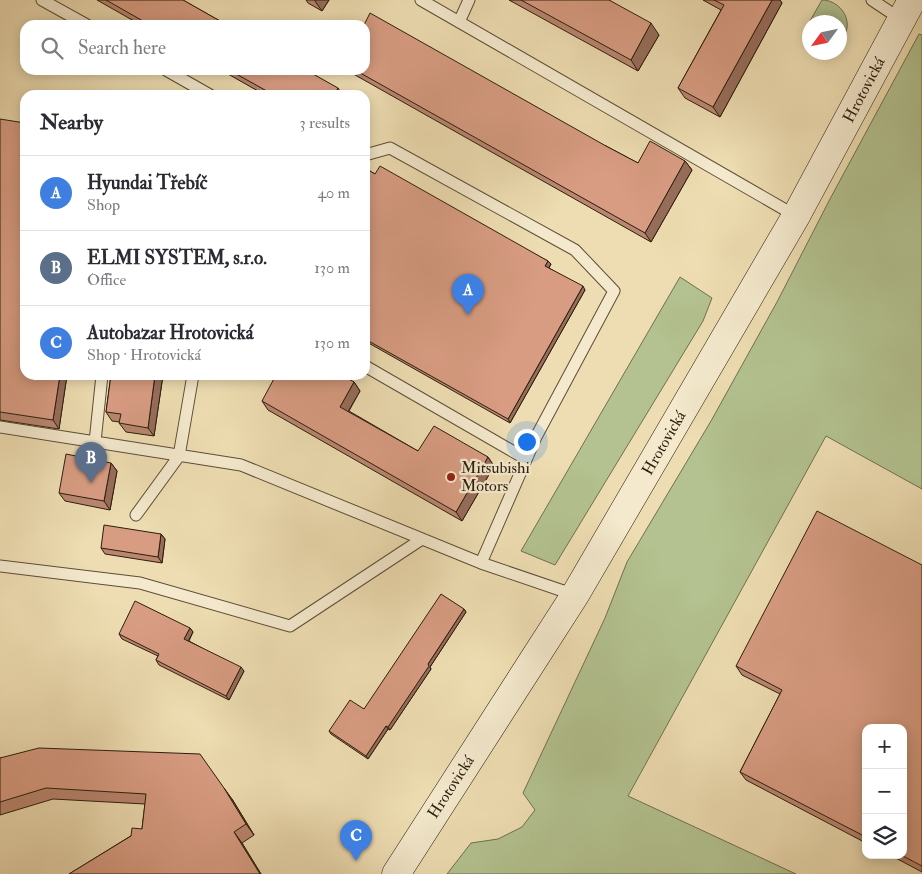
<!DOCTYPE html>
<html lang="en">
<head>
<meta charset="utf-8">
<style>
  :root { --surface:#fff; --page:#f7f7f7; --text:#2b2b33; --muted:#7c7c81; --line:#e1e1e2; --accent:#d93025 }
  body { margin:0; font-family:"IM FELL Double Pica",serif; background:var(--page); color:var(--text) }
  .controls { position:absolute; right:15px; bottom:15px; display:grid; overflow:hidden; border-radius:10px; box-shadow:0 2px 12px #0003 }
  .controls button { width:45px; height:45px; display:grid; place-items:center; padding:0; border:0; border-bottom:1px solid var(--line); background:var(--surface); color:var(--text); font:25px sans-serif }
  .compass { position:absolute; left:802px; top:15px; width:45px; height:45px; border-radius:50%; background:var(--surface); box-shadow:0 2px 12px #0003; rotate:237deg }
  .you { position:absolute; left:526px; top:441px; width:18px; height:18px; margin:-12px; border:4px solid #fff; border-radius:50%; background:#1a73e8; box-shadow:0 0 0 8px #1a73e833 }
  .badge { display:grid; place-items:center; width:32px; height:32px; border-radius:50%; background:var(--accent); color:#fff; font-size:16px; font-weight:700 }
  .pin { position:absolute; translate:-50% -41px; filter:drop-shadow(0 1px 2px #0008) }
  .pin::after { content:''; position:absolute; top:26px; width:18px; height:15px; background:inherit; clip-path:polygon(0 0,100% 0,50% 100%) }
  .list { margin:0; padding:0; list-style:none }
  h2 { display:flex; justify-content:space-between; align-items:center; height:65px; margin:0; padding:0 20px; font-size:21px }
  h2 small { font-size:16px; font-weight:400; color:var(--muted) }
  .list li { display:grid; grid-template-columns:32px 1fr auto; gap:15px; align-items:center; box-sizing:border-box; height:75px; padding:0 20px; border-top:1px solid var(--line) }
  .list b { display:block; font-size:19px; white-space:nowrap }
  .list p { margin:0; font-size:16px; white-space:nowrap; color:var(--muted) }
  .list em { font-size:16px; font-style:normal; color:var(--muted) }
  .icon { flex:none; width:28px; height:28px; fill:none; stroke:currentColor; stroke-width:2; stroke-linecap:round; stroke-linejoin:round }
  .map { position:relative; flex:none; width:922px; height:874px; overflow:hidden }
  .search { position:absolute; background:var(--surface); box-shadow:0 2px 12px #0003; left:20px; top:20px; width:350px; height:55px; display:flex; align-items:center; gap:12px; box-sizing:border-box; padding:0 18px; border-radius:15px; color:var(--muted); font-size:19px }
  .panel { position:absolute; background:var(--surface); box-shadow:0 2px 12px #0003; left:20px; top:90px; width:350px; height:290px; border-radius:15px }
  .map>svg:first-child { display:block }
</style>
</head>
<body>
<div class="map">
<svg width="922" height="874" viewBox="0 0 922 874">
  <rect width="100%" height="100%" fill="#eeddb2"/>
  <filter id="stains"><feTurbulence type="fractalNoise" baseFrequency=".004" numOctaves="4"/><feColorMatrix values="0 0 0 0 .2 0 0 0 0 .09 0 0 0 0 .02 0 0 0 .5 -.17"/></filter>
  <radialGradient id="worn" r=".72"><stop offset=".6" stop-color="#630" stop-opacity="0"/><stop offset="1" stop-color="#630" stop-opacity=".3"/></radialGradient>
  <path fill="#b3c290" stroke="#6f704e" d="M822,0C836,0 849,13 847,28C847,31 843,36 842,39L840,38V22H813L810,21Z
    M919,34L922,35V489L826,436L628,796L796,874H447L471,843L498,839L522,827L535,810L523,793L605,618L627,562L711,421L777,302L830,199Z
    M680,277L712,298L703,321L555,565L521,551Z"/>
  <g fill="none" stroke-linecap="round" stroke-linejoin="round">
    <g stroke="#5c4e36" stroke-width="13">
      <path id="service" d="M42,0L87,25
        M421,0L796,216
        M872,0L902,20
        M459,22L469,0
        M166,70L210,95
        M365,155L390,148L575,250L614,291L536,437L481,563
        M365,366L526,459
        M0,427L241,465L481,563L575,595
        M95,442L102,375
        M136,515L179,456L193,375
        M0,566L140,583L290,626L422,539"/>
    </g>
    <g stroke="#2b1e0d" stroke-width="29">
      <path id="secondary" d="M396,874L575,595L796,216L912,0"/>
    </g>
    <use href="#service" stroke="#f4e9cd" stroke-width="11"/>
    <use href="#secondary" stroke="#f4e9cd" stroke-width="28"/>
  </g>
  <path fill="#ba8670" stroke="#2b1e0d" d="M97,0H183L227,25H141Z
    M306,0H329L322,11L308,3Z
    M509,0H609L659,35L638,71Z
    M703,0H780L782,3L720,117L685,98L678,88L721,10Z
    M221,70H306L343,95H265Z
    M347,70H365L606,146L638,163L685,161L692,170L651,242L348,71Z
    M0,119L25,375H67L59,429L0,420Z
    M365,168L375,174L548,261L551,264L549,268L585,290L510,423L365,341Z
    M111,375H163L154,436L126,432L119,423L120,422L112,421L106,412Z
    M286,376L354,382L360,391L349,411L418,451L488,457L494,466L462,521L268,410L262,401Z
    M111,463L117,471L110,510L65,501L59,493Z
    M161,534L165,539L162,563L105,554L101,548Z
    M922,565V872L890,855H903L866,728V843L746,780L740,772L780,694L742,675L736,666Z
    M464,609L466,612L430,667L431,669L390,730L388,729L368,759L331,734L329,731L364,709Z
    M190,628L193,632L189,641L244,671L229,700L159,665L156,660L158,656L122,639L119,634Z
    M0,758L232,799L254,835L242,843L261,874H69L142,829L145,804L53,799L0,815Z"/>
  <path fill="#976d5b" stroke="#2b1e0d" d="M315,0H329L322,11L315,1Z
    M772,0H780L782,3L720,117L713,107Z
    M651,23L659,35L638,71L631,60Z
    M338,88L343,95H334Z
    M685,161L692,170L651,242L645,233Z
    M548,261L551,264L548,269L545,266Z
    M583,286L585,290L510,423L508,419Z
    M60,375H67L59,429L53,420Z
    M155,375H163L154,436L148,428Z
    M354,382L360,391L346,415L340,407Z
    M488,457L494,466L462,521L456,512Z
    M111,463L117,471L110,510L104,501Z
    M161,534L165,539L162,563L158,557Z
    M464,609L466,612L430,667L431,669L390,730L388,727L428,664Z
    M190,628L193,632L187,643L184,639Z
    M241,667L244,671L229,700L226,696Z
    M386,726L388,729L368,759L366,756Z
    M224,788L232,799L254,835L246,824Z
    M234,832L242,843L261,874H260Z"/>
  <path fill="#d89c82" stroke="#2b1e0d" d="M106,0H183L227,25H150Z
    M521,0H609L651,23L631,60Z
    M714,0H772L713,107L678,88L724,5Z
    M370,13L606,146L638,163L650,141L685,161L645,233L355,70H365V25H364Z
    M229,70H306L338,88L334,95H274Z
    M0,119L25,123V375H60L53,420L0,412Z
    M380,166L548,261L545,266L583,286L508,419L365,339V168L375,174Z
    M111,375H155L148,428L119,423L121,414L106,412Z
    M276,375H284L286,376V375H342L354,382L340,407L418,451L434,426L488,457L456,512L262,401Z
    M66,454L111,463L104,501L59,493Z
    M817,511L922,565V866L901,855H903V728H866V837L740,772L782,690L736,666Z
    M104,525L161,534L158,557L101,548Z
    M441,594L464,609L428,664L429,666L388,727L386,726L366,756L329,731L350,700L364,709Z
    M135,601L190,628L184,639L241,667L226,696L156,660L159,654L119,634Z
    M39,748L200,754L224,788L246,824L234,832L260,874H69L131,836L132,828L142,829L146,794L46,788L0,802V758Z"/>
  <circle fill="#8f2418" stroke="#f4e9cd" stroke-width="2" cx="451" cy="477" r="5"/>
  <g text-anchor="middle" dominant-baseline="central" stroke-width="4.5" stroke-linejoin="round" paint-order="stroke">
    <g font-size="16" fill="#2b1e0d" stroke="#f4e9cd">
      <text transform="translate(864 90) rotate(-62)">Hrotovická</text>
      <text transform="translate(664 443) rotate(-60)">Hrotovická</text>
      <text transform="translate(451 787) rotate(-57)">Hrotovická</text>
    </g>
    <g font-size="16" fill="#2b1e0d" stroke="#f4e9cd" text-anchor="start">
      <text x="461" y="468">Mitsubishi<tspan x="461" dy="18">Motors</tspan></text>
    </g>
  </g>
  <rect width="100%" height="100%" filter="url(#stains)"/>
  <rect width="100%" height="100%" fill="url(#worn)"/>
</svg>
<div class="controls">
<button>+</button>
<button>−</button>
<button><svg class="icon" aria-label="layers" viewBox="0 0 24 24"><path d="M12 4l9 5-9 5-9-5zM3 14l9 5 9-5"/></svg></button>
</div>
<svg class="compass" viewBox="-18 -18 36 36"><path d="M0-13l5 13h-10z" fill="#e53935"/><path d="M0 13l5-13h-10z" fill="#7c7c81"/></svg>
<div class="you"></div>
<div class="pin badge" style="left:468px;top:315px;background:#3f7fe0">A</div>
<div class="pin badge" style="left:91px;top:483px;background:#5c6f8a">B</div>
<div class="pin badge" style="left:356px;top:861px;background:#3f7fe0">C</div>
<div class="search"><svg class="icon" aria-label="search" viewBox="0 0 24 24"><circle cx="10" cy="10" r="6"/><path d="M15 15l6 6"/></svg>Search here</div>
<section class="panel">
<h2>Nearby<small>3 results</small></h2>
<ul class="list">
<li><span class="badge" style="background:#3f7fe0">A</span><div><b>Hyundai Třebíč</b><p>Shop</p></div><em>40 m</em></li>
<li><span class="badge" style="background:#5c6f8a">B</span><div><b>ELMI SYSTEM, s.r.o.</b><p>Office</p></div><em>130 m</em></li>
<li><span class="badge" style="background:#3f7fe0">C</span><div><b>Autobazar Hrotovická</b><p>Shop · Hrotovická</p></div><em>130 m</em></li>
</ul>
</section>
</div>
</body>
</html>
